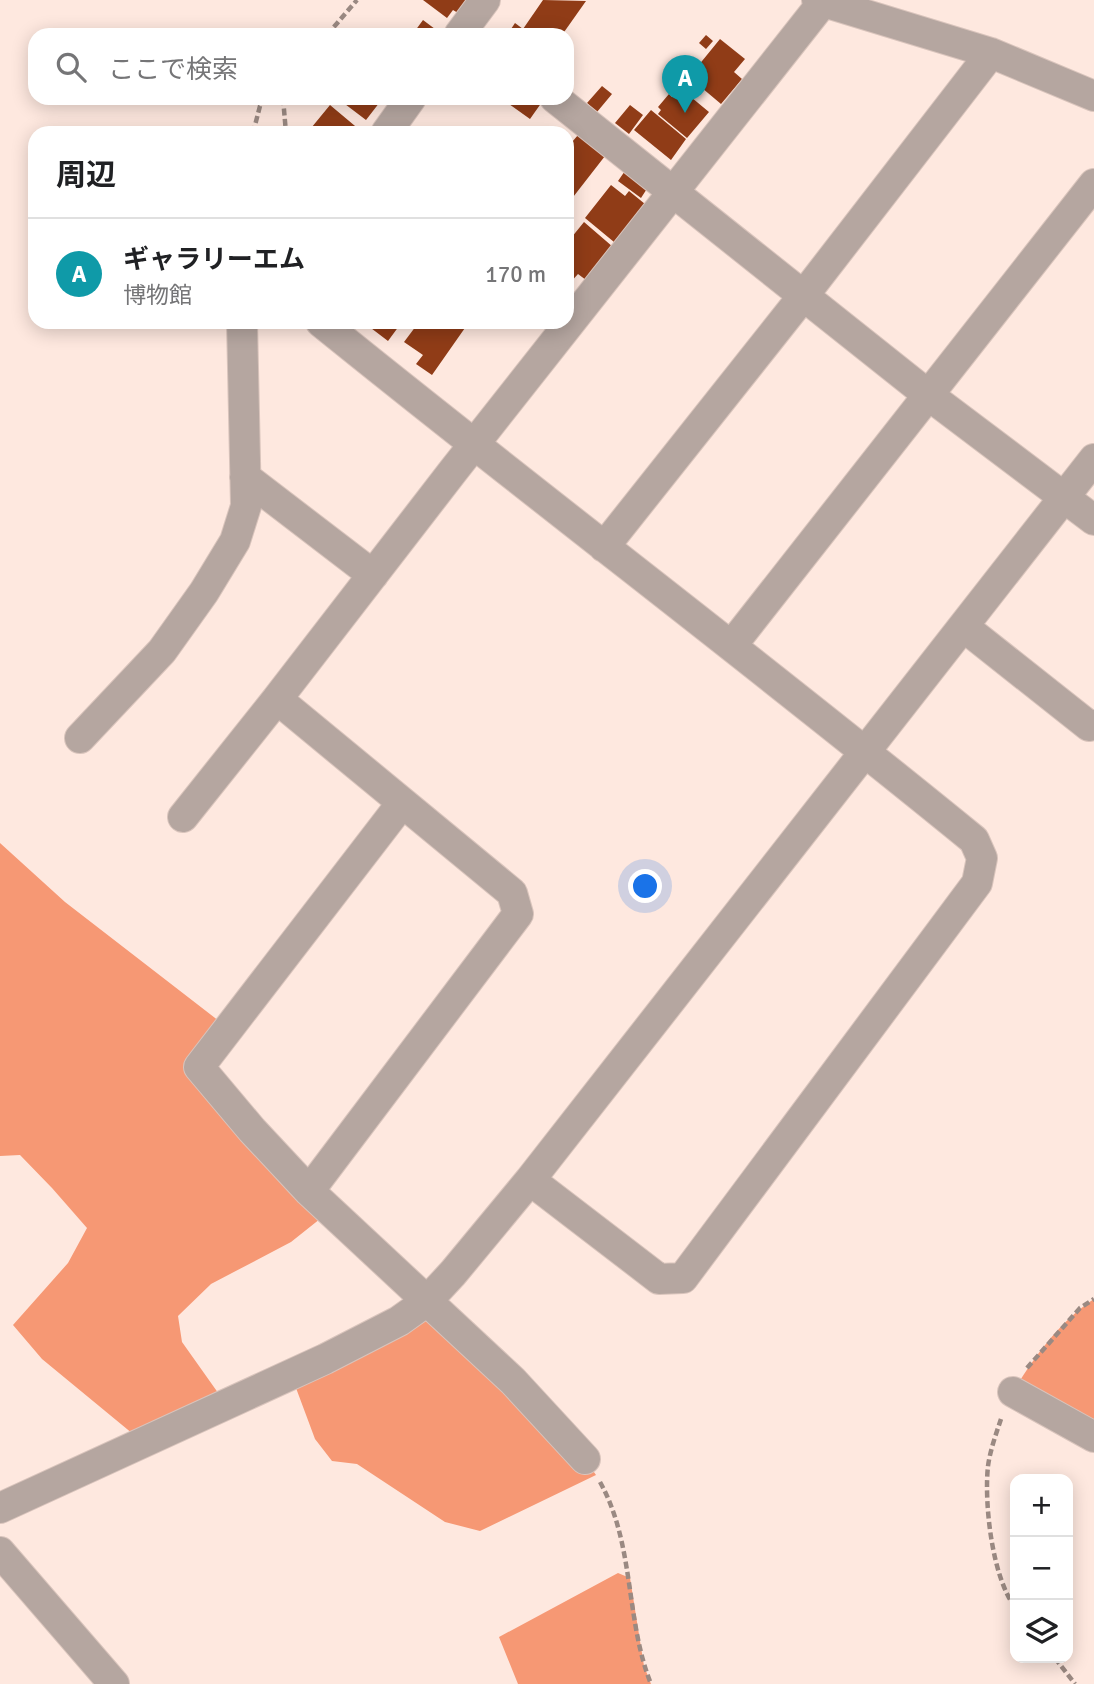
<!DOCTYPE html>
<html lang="ja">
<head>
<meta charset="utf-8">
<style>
  :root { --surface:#fff; --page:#f2f2f2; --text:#202124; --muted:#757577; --line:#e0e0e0; --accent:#0b8043 }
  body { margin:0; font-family:Signika,"Noto Sans JP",sans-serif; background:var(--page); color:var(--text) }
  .controls { position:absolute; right:21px; bottom:21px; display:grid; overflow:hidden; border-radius:14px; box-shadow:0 4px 18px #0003 }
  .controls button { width:63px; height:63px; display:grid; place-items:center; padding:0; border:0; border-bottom:2px solid var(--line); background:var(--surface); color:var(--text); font:35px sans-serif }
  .you { position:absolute; left:646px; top:887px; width:24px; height:24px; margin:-18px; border:5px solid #fff; border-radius:50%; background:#1a73e8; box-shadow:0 0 0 10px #1a73e833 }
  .badge { display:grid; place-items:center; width:46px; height:46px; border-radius:50%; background:var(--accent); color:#fff; font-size:23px; font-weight:700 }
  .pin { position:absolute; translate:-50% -58px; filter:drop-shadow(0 2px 4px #0008) }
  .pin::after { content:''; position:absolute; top:37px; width:24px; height:21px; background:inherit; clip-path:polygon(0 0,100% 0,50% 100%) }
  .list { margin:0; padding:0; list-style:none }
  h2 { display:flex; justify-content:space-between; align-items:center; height:91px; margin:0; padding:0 28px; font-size:30px }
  h2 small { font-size:23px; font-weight:400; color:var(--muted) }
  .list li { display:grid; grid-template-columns:46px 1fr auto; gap:21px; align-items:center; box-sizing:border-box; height:112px; padding:0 28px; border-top:2px solid var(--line) }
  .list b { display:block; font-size:26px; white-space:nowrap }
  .list p { margin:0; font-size:23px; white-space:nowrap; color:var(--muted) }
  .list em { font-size:23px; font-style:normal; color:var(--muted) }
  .icon { flex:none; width:38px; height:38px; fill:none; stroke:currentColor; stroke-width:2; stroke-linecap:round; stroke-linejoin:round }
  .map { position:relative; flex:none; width:1094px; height:1684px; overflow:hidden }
  .search { position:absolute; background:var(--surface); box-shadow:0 4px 18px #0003; left:28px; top:28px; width:546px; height:77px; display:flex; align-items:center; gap:18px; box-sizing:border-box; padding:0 24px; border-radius:21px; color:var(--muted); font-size:26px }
  .panel { position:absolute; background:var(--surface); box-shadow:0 4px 18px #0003; left:28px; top:126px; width:546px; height:203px; border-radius:21px }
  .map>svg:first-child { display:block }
</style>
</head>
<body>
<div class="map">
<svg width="1094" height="1684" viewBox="0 0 1094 1684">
  <rect width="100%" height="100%" fill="#fee8df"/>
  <path fill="#f69874" d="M0,843L65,902L228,1028L199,1067L330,1211L291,1242L211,1284L178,1316L182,1342L221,1397L133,1434L42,1359L13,1325L68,1263L87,1228L52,1188L20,1155L0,1156Z
    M1094,1299V1437L1013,1392C1034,1357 1060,1321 1094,1299Z
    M428,1311L585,1459L596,1475L480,1531L445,1522L357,1464L332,1461L315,1439L296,1388Z
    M618,1573L630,1578L644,1666L651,1684H518L499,1637Z"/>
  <path fill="#903c17" d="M423,0H474L458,13L453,10L447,18Z
    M543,0L586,1L562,35H507L515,23L523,29Z
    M423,20L443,35H412Z
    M706,35L713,41L706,49L699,43Z
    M720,39L745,59L734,72L742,79L721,104L689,77Z
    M602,86L612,94L597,112L587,103Z
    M680,88L709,112L687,138L658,114L661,110L658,107L669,94L672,97Z
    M337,98H383L366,120Z
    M513,98H537L542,102L530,119L509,104Z
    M330,105L361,131L359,133H307Z
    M630,105L643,115L629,134L615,123Z
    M651,110L686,139L671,160L634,130Z
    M578,135L605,156L570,201L567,199V148Z
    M627,168L650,184L641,198L618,181Z
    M611,185L625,196L629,191L645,204L614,242L585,218Z
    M584,222L613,247L586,280L578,274L569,284L567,283V243Z
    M363,322H402L388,341Z
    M419,322L425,325L427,322H463L467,325L432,375L416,364L423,355L404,342Z"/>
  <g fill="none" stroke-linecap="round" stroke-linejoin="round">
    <g stroke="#d9c4bc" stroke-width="32">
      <path id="minor" d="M817,0L991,53L1094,96
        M459,35L485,0
        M555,98L927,394L1094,520
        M386,133L411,98
        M321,322C537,497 759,664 974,840L982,858L977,883L683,1278L659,1279L530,1180
        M245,477L373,575
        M604,547L804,295L991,53
        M964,627L1089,726L1094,725
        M732,645L1094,184
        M80,738L162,651L204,592L235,541L246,506L242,322
        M402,803L199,1067L252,1130L309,1191L513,1381L585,1459
        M183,817L277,699
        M309,1191L518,914L512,893L277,699L453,471L823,2
        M1013,1392L1094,1437
        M0,1508L325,1359L399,1321L427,1301L453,1273L530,1180L1094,459
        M0,1552L114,1684"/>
    </g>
    <path stroke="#9a8982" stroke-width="4.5" stroke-dasharray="7 3.5" stroke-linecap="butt" d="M327,35L357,0
      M283,98L286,133
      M253,133L260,106L267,98
      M1027,1368L1080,1308L1094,1299
      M1001,1419C996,1434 990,1451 988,1466C984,1503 992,1577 1015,1607
      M600,1482C635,1545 625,1619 651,1684
      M1055,1658L1075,1684"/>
    <use href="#minor" stroke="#b5a6a0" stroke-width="30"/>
  </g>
</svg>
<div class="controls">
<button>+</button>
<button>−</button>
<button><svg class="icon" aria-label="layers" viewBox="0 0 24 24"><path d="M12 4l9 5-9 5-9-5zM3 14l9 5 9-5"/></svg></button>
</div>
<div class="you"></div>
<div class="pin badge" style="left:685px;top:113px;background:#0f9aa8">A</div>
<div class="search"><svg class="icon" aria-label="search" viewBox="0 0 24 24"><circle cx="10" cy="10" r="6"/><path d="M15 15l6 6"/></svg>ここで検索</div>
<section class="panel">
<h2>周辺<small></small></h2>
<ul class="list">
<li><span class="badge" style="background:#0f9aa8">A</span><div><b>ギャラリーエム</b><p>博物館</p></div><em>170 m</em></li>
</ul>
</section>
</div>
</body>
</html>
